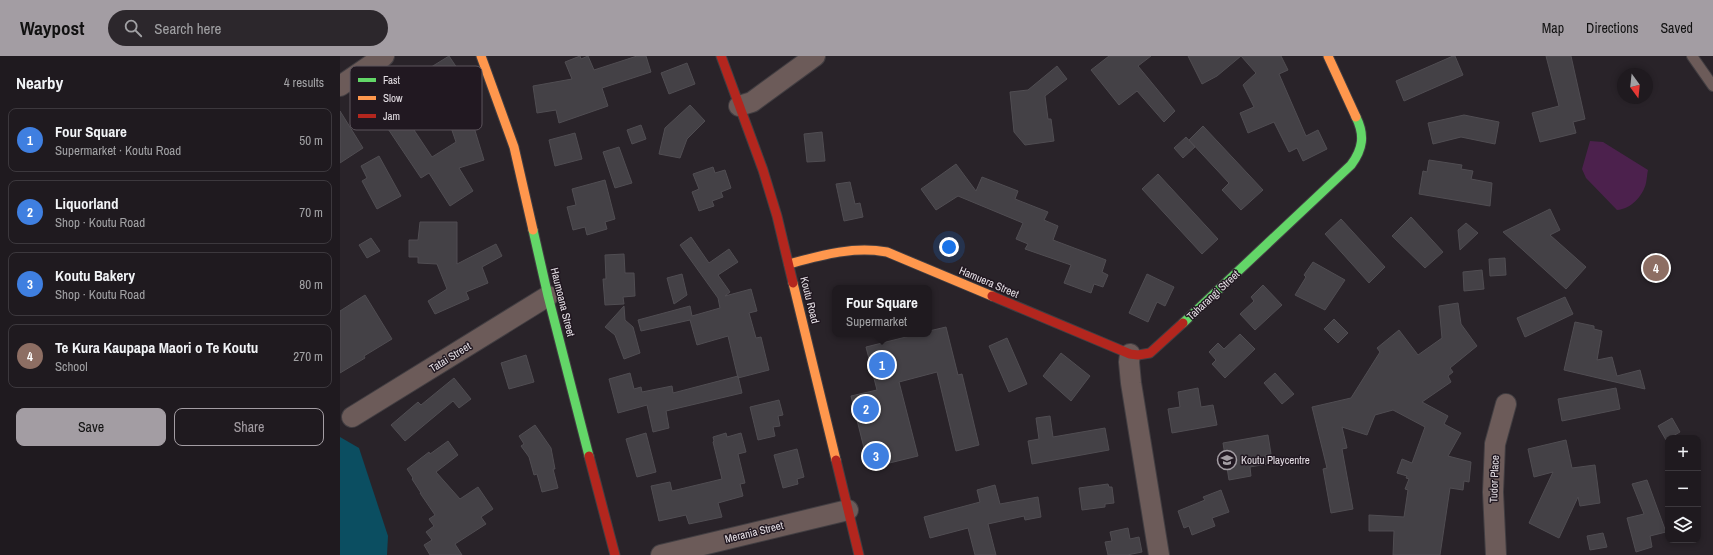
<!DOCTYPE html>
<html lang="en">
<head>
<meta charset="utf-8">
<style>
  :root { --surface:#1f1a1f; --page:#2c272c; --text:#f1f3f6; --muted:#a1a1a4; --line:#3c383d; --accent:#a39da3 }
  body { margin:0; font-family:"Archivo Narrow",sans-serif; background:var(--page); color:var(--text) }
  .controls { position:absolute; right:12px; bottom:12px; display:grid; overflow:hidden; border-radius:8px; box-shadow:0 2px 6px #0003 }
  .controls button { width:36px; height:36px; display:grid; place-items:center; padding:0; border:0; border-bottom:1px solid var(--line); background:var(--surface); color:var(--text); font:20px sans-serif }
  .compass { position:absolute; left:1277px; top:12px; width:36px; height:36px; border-radius:50%; background:var(--surface); box-shadow:0 2px 6px #0003; rotate:165deg }
  .you { position:absolute; left:609px; top:191px; width:14px; height:14px; margin:-10px; border:3px solid #fff; border-radius:50%; background:#1a73e8; box-shadow:0 0 0 6px #1a73e833 }
  .badge { display:grid; place-items:center; width:26px; height:26px; border-radius:50%; background:var(--accent); color:#fff; font-size:13px; font-weight:700 }
  .pin { position:absolute; translate:-50% -50%; border:2px solid #fff; box-shadow:0 1px 4px #0006 }
  .popup { position:absolute; left:492px; top:229px; width:100px; height:52px; box-sizing:border-box; display:grid; place-content:center; border-radius:8px; background:var(--surface); filter:drop-shadow(0 1px 3px #0005); font-size:13px; white-space:nowrap; color:var(--muted) }
  .popup b { font-size:15px; color:var(--text) }
  .popup::after { content:''; position:absolute; left:50%; top:100%; margin-left:-8px; border:8px solid transparent; border-top-color:var(--surface) }
  .list { margin:0; padding:0; list-style:none }
  h2 { display:flex; justify-content:space-between; align-items:center; height:52px; margin:0; padding:0 16px; font-size:17px }
  h2 small { font-size:13px; font-weight:400; color:var(--muted) }
  .list li { display:grid; grid-template-columns:26px 1fr auto; gap:12px; align-items:center; box-sizing:border-box; height:64px; margin:0 8px 8px; padding:0 8px; border:1px solid var(--line); border-radius:8px }
  .list b { display:block; font-size:15px; white-space:nowrap }
  .list p { margin:0; font-size:13px; white-space:nowrap; color:var(--muted) }
  .list em { font-size:13px; font-style:normal; color:var(--muted) }
  .actions { display:flex; gap:8px; padding:12px 16px }
  .actions a { flex:1; padding:9px 0; border:1px solid var(--accent); border-radius:8px; text-align:center; font-size:14px; color:var(--accent) }
  .actions .main { background:var(--accent); color:#111 }
  .icon { flex:none; width:22px; height:22px; fill:none; stroke:currentColor; stroke-width:2; stroke-linecap:round; stroke-linejoin:round }
  .map { position:relative; flex:none; width:1373px; height:499px; overflow:hidden }
  header { display:flex; align-items:center; gap:24px; box-sizing:border-box; height:56px; padding:0 20px; background:var(--accent); color:#111 }
  header strong { font-size:19px }
  nav { display:flex; gap:22px; margin-inline-start:auto; font-size:14px }
  .search { width:280px; height:36px; background:var(--page); display:flex; align-items:center; gap:10px; box-sizing:border-box; padding:0 14px; border-radius:22px; color:var(--muted); font-size:15px }
  main { display:flex }
  aside { flex:1; background:var(--surface) }
  .map>svg:first-child { display:block }
</style>
</head>
<body>
<header>
<strong>Waypost</strong>
<div class="search"><svg class="icon" aria-label="search" viewBox="0 0 24 24"><circle cx="10" cy="10" r="6"/><path d="M15 15l6 6"/></svg>Search here</div>
<nav><a>Map</a><a>Directions</a><a>Saved</a></nav>
</header>
<main>
<aside>
<h2>Nearby<small>4 results</small></h2>
<ul class="list">
<li><span class="badge" style="background:#3f7fe0">1</span><div><b>Four Square</b><p>Supermarket · Koutu Road</p></div><em>50 m</em></li>
<li><span class="badge" style="background:#3f7fe0">2</span><div><b>Liquorland</b><p>Shop · Koutu Road</p></div><em>70 m</em></li>
<li><span class="badge" style="background:#3f7fe0">3</span><div><b>Koutu Bakery</b><p>Shop · Koutu Road</p></div><em>80 m</em></li>
<li><span class="badge" style="background:#8d6e63">4</span><div><b>Te Kura Kaupapa Maori o Te Koutu</b><p>School</p></div><em>270 m</em></li>
</ul>
<div class="actions"><a class="main">Save</a><a>Share</a></div>
</aside>
<div class="map">
<svg width="1373" height="499" viewBox="0 0 1373 499">
  <rect width="100%" height="100%" fill="#292329"/>
  <path fill="#4c214d" d="M1250,85L1263,86L1308,114C1307,118 1307,122 1306,127C1303,140 1291,153 1277,154L1246,122L1242,113Z"/>
  <path fill="#0b4e61" d="M0,381L19,392L48,480L47,499H0Z"/>
  <path fill="#444146" stroke="#504d52" fill-rule="evenodd" d="M109,0L133,36L125,41L131,40L129,55L144,104L119,112L133,135L110,150L89,117L81,122L34,52L48,43L61,63L102,36L88,13ZM105,54L116,86L92,101L74,74Z
    M240,0L241,3L248,0L254,14L297,0H306L311,16L262,32L268,50L219,67L216,54L197,57L193,30L232,23L225,6Z
    M769,0H811L798,10L835,55L824,66L797,35L779,49L751,14Z
    M848,0H901L877,20L862,28Z
    M901,0H941L948,14L939,18L966,80L978,74L987,93L963,105L957,92L949,96L934,66L908,77L900,57L914,51L903,29L916,17Z
    M1113,0H1115L1123,19L1064,45L1056,25Z
    M1206,0H1231L1245,63L1233,66L1236,77L1200,86L1192,57L1219,50Z
    M347,7L355,28L329,38L321,17Z
    M717,10L727,23L705,40L708,63H711L714,85L685,89L674,76L670,36L688,34Z
    M350,49L365,65L347,83L340,102L319,98L325,72Z
    M0,55L23,92L0,107Z
    M1124,59L1159,66L1155,88L1121,81L1093,88L1088,67Z
    M301,69L306,83L292,88L287,74Z
    M863,70L923,134L901,154L882,134L889,127L849,84Z
    M482,76L485,105L467,106L464,78Z
    M235,77L242,103L215,110L209,84Z
    M846,81L855,91L843,102L834,92Z
    M279,91L292,127L275,132L263,96Z
    M39,100L61,140L37,153L22,125L27,122L21,110Z
    M1089,104L1122,109L1121,113L1133,115L1131,123L1152,127L1150,150L1079,138L1083,115L1087,116Z
    M616,108L636,135L642,121L678,135L675,143L708,156L704,164L718,170L713,184L766,204L762,216L768,219L763,231L754,228L751,237L724,227L731,209L685,193L688,188L676,183L683,167L618,140L596,154L581,133Z
    M373,111L375,117L385,114L391,132L381,136L383,141L372,145L374,150L359,155L352,136L359,133L353,118Z
    M818,118L878,183L862,198L802,133Z
    M265,124L275,163L265,166L267,173L247,179L245,171L233,174L227,151L236,149L232,133Z
    M510,126L515,148L520,147L523,161L504,165L496,128Z
    M1210,153L1220,174L1210,179L1246,211L1226,233L1163,176Z
    M1071,161L1103,196L1085,212L1052,180Z
    M1001,163L1045,211L1029,227L985,178Z
    M80,166H117V208L156,188L162,200L142,211L148,227L126,236L129,243L95,258L88,245L107,233L97,208L78,207V201H69V184H78Z
    M1126,167L1138,177L1120,194L1118,174Z
    M351,181L369,207L389,193L398,206L378,219L390,236L385,240L411,233L417,255L409,257L416,282L421,281L429,314L398,322L388,280L357,289L350,264L301,275L298,264L350,250L352,260L380,252L378,242L340,189Z
    M31,182L40,195L27,202L19,189Z
    M284,198L285,217H294L295,240L283,241L284,248L265,249L263,223H266L265,199Z
    M1165,202L1166,219L1150,220L1149,203Z
    M973,206L1005,224L985,254L955,239L966,221L964,219Z
    M1142,214L1144,233L1124,235L1123,216Z
    M342,218L347,239L334,248L327,222Z
    M807,218L834,231L825,250L817,246L808,266L789,257Z
    M923,229L942,249L915,274L900,258L914,245L911,241Z
    M25,239L52,283L24,300L25,302L0,317V255Z
    M1225,241L1233,258L1185,281L1177,262Z
    M1118,247L1121,268L1137,290L1110,312L1113,316L1108,320L1111,326L1082,346L1108,360L1104,368L1121,377L1108,400L1131,406L1129,426L1124,425L1123,434L1110,432L1100,499H1053L1054,475H1029V459L1064,461L1068,434L1065,433L1069,423L1066,422L1067,420L1057,417L1062,403L1072,407L1085,371L1053,354L1035,359L1027,379L1002,371L1007,392L1002,393L1013,453L991,457L983,413L987,412L972,351L1011,342L1040,296L1037,292L1059,274L1078,299L1102,282L1099,250Z
    M284,250L285,264L293,271L300,297L284,303L275,279L265,271Z
    M994,263L1008,277L998,287L984,273Z
    M1235,266L1254,270V273L1262,275L1257,304L1272,301L1277,320L1300,314L1305,333L1224,314Z
    M606,271L618,319L622,318L639,389L616,395L597,316L559,326L578,400L529,412L511,340L537,334L526,291L578,278H589V275Z
    M900,278L915,293L885,322L872,308L876,304L869,296L878,287L884,293Z
    M667,282L687,328L669,336L649,290Z
    M721,297L750,320L731,345L703,320Z
    M186,299L194,326L169,333L161,307Z
    M290,317L294,333L301,331L302,336L332,330L333,337L398,320L402,337L326,355L329,372L313,376L307,349L278,357L269,323Z
    M935,317L954,338L942,348L924,327Z
    M114,322L131,343L119,352L113,345L65,385L51,369L78,346L81,349Z
    M858,332L861,351L873,349L877,369L832,377L828,353L840,351L838,336Z
    M1276,332L1280,353L1222,365L1218,343Z
    M439,344L443,359L438,360L440,370L433,371L435,380L418,384L410,351Z
    M710,360L713,381L765,372L769,394L692,408L688,385L699,383L696,362Z
    M1332,362L1340,376L1326,384L1318,370Z
    M195,369L211,392L215,413H213L218,432L202,436L197,418L194,419L189,401L181,390L184,388L179,380Z
    M306,377L316,416L297,421L286,383Z
    M386,377L387,381L401,377L406,396L398,398L405,427L400,428L403,440L378,447L382,461L349,468L346,459L319,465L311,430L330,426L332,435L382,423L373,386L374,385L373,381Z
    M928,379L931,398L925,399L927,408L910,411L911,420L889,424L883,387Z
    M1226,384L1232,412L1255,409L1260,447L1240,450L1238,441L1219,482L1189,467L1213,416L1194,421L1188,393Z
    M108,385L118,399L96,416L120,443L138,431L153,453L141,461L146,468L115,488L122,499H90L84,489L92,484L86,476L94,470L89,463L95,459L80,437H81L72,423L73,422L67,413L89,396L90,398Z
    M457,393L464,421L457,423L458,428L443,432L434,399Z
    M1307,424L1326,476L1310,480L1312,491L1296,496L1287,462L1304,458L1292,428Z
    M768,428L769,431H772L774,447L765,448V451L742,454L739,432Z
    M655,429L660,448L698,441L701,461L685,464L684,460L648,468L656,499H635L628,472L590,482L584,461L640,446L637,434Z
    M881,434L889,456L872,462L875,470L852,479L849,470L844,472L838,455L865,444L863,441Z
    M788,472L790,483L799,481L802,496L787,499H768L765,486L772,485L770,476Z
    M1263,477L1267,491L1250,494L1247,480Z"/>
  <g fill="none" stroke-linecap="round" stroke-linejoin="round">
    <g stroke="#423e42" stroke-width="12">
      <path id="lane" d="M1352,0L1373,30"/>
    </g>
    <g stroke="#423e42" stroke-width="22">
      <path id="street" d="M0,30L44,0
        M399,50L412,46L475,0
        M790,298L789,306L791,327L819,499
        M12,361L208,240
        M321,499L508,454
        M1156,499L1153,436L1155,388L1166,348"/>
    </g>
    <g stroke="#423e42" stroke-width="11">
      <path id="fast" d="M193,174L208,240L249,400
        M843,267L1011,109C1023,93 1025,79 1016,61"/>
    </g>
    <g stroke="#423e42" stroke-width="11">
      <path id="slow" d="M141,0L174,91L193,174
        M988,0L1016,61
        M449,208C482,199 513,190 547,196L652,240
        M453,227L496,404"/>
    </g>
    <g stroke="#423e42" stroke-width="11">
      <path id="jam" d="M381,0L423,114L437,160L453,227
        M652,240L790,298L798,299L810,297L843,267
        M249,400L275,499
        M496,404L519,499"/>
    </g>
    <use href="#lane" stroke="#6c5b59" stroke-width="10"/>
    <use href="#street" stroke="#6c5b59" stroke-width="20"/>
    <use href="#fast" stroke="#63d668" stroke-width="9"/>
    <use href="#slow" stroke="#ff974d" stroke-width="9"/>
    <use href="#jam" stroke="#b3261e" stroke-width="9"/>
  </g>
  <defs>
    <g id="school-ring" transform="scale(1)"><circle r="9.5" fill="#211821" stroke="#a39da3" stroke-width="1.5"/><path d="M0-5L7-2L0 1L-7-2ZM-4 1L0 2.5L4 1V4Q0 6-4 4Z" fill="#a39da3"/></g>
  </defs>
  <g fill-rule="evenodd">
    <use href="#school-ring" x="887" y="404"/>
  </g>
  <g text-anchor="middle" dominant-baseline="central" stroke-width="3" stroke-linejoin="round" paint-order="stroke">
    <g font-size="11" fill="#e5dfe5" stroke="#211821">
      <text transform="translate(649 226) rotate(23)">Hamuera Street</text>
      <text transform="translate(873 239) rotate(-43)">Taharangi Street</text>
      <text transform="translate(470 244) rotate(76)">Koutu Road</text>
      <text transform="translate(223 246) rotate(76)">Haumoana Street</text>
      <text transform="translate(110 301) rotate(-32)">Tatai Street</text>
      <text transform="translate(1154 423) rotate(-88)">Tudor Place</text>
      <text transform="translate(414 476) rotate(-14)">Merania Street</text>
    </g>
    <g font-size="11" fill="#e5dfe5" stroke="#211821" text-anchor="start">
      <text x="901" y="404">Koutu Playcentre</text>
    </g>
  </g>
  <rect x="10" y="10" width="132" height="64" rx="6" fill="#211821" stroke="#5c545c" stroke-width="1"/>
  <rect x="18" y="22" width="18" height="4" fill="#63d668"/>
  <rect x="18" y="40" width="18" height="4" fill="#ff974d"/>
  <rect x="18" y="58" width="18" height="4" fill="#b3261e"/>
  <g font-size="11" fill="#e5dfe5">
    <text x="43" y="28">Fast</text>
    <text x="43" y="46">Slow</text>
    <text x="43" y="64">Jam</text>
  </g>
</svg>
<div class="controls">
<button>+</button>
<button>−</button>
<button><svg class="icon" aria-label="layers" viewBox="0 0 24 24"><path d="M12 4l9 5-9 5-9-5zM3 14l9 5 9-5"/></svg></button>
</div>
<svg class="compass" viewBox="-18 -18 36 36"><path d="M0-13l5 13h-10z" fill="#e53935"/><path d="M0 13l5-13h-10z" fill="#a1a1a4"/></svg>
<div class="you"></div>
<div class="pin badge" style="left:542px;top:309px;background:#3f7fe0">1</div>
<div class="popup"><b>Four Square</b>Supermarket</div>
<div class="pin badge" style="left:526px;top:353px;background:#3f7fe0">2</div>
<div class="pin badge" style="left:536px;top:400px;background:#3f7fe0">3</div>
<div class="pin badge" style="left:1316px;top:212px;background:#8d6e63">4</div>
</div>
</main>
</body>
</html>
